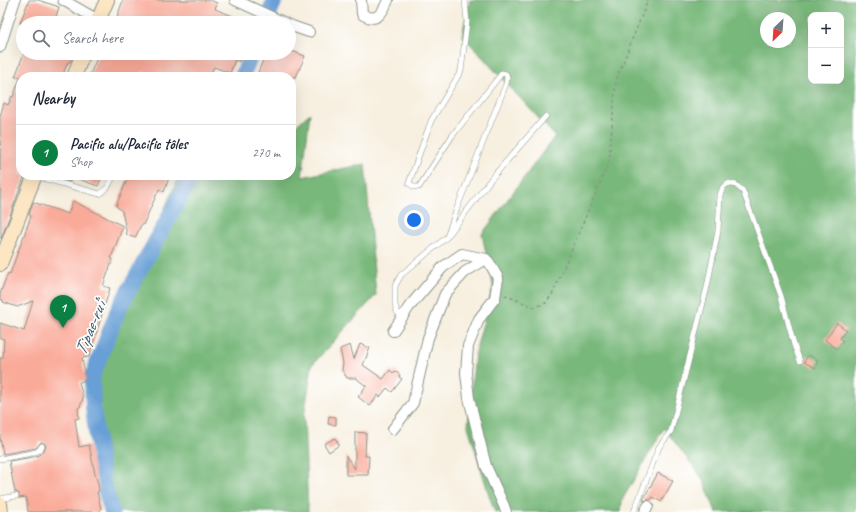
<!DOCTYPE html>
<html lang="en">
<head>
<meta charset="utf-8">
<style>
  :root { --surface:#fff; --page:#f6f6f7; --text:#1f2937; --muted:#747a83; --line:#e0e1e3; --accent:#0b8043 }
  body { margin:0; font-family:Caveat,sans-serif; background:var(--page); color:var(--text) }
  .controls { position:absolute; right:12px; top:12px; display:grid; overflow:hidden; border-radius:8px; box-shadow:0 4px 16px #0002 }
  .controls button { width:36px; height:36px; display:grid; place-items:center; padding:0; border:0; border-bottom:1px solid var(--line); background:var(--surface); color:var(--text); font:20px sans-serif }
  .compass { position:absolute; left:760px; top:12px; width:36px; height:36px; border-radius:50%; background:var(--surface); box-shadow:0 4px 16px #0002; rotate:205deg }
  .you { position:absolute; left:414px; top:220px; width:14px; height:14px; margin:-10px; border:3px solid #fff; border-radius:50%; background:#1a73e8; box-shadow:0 0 0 6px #1a73e833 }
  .badge { display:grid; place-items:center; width:26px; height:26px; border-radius:50%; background:var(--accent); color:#fff; font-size:13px; font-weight:700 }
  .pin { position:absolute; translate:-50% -33px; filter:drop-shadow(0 1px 2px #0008) }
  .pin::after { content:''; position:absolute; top:21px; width:14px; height:12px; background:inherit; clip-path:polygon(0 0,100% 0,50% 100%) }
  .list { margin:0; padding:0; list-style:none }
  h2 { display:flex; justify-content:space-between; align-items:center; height:52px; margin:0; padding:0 16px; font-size:17px }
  h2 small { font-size:13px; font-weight:400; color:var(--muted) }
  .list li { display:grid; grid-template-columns:26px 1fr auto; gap:12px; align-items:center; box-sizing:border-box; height:56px; padding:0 16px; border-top:1px solid var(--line) }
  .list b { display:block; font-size:15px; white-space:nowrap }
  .list p { margin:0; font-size:13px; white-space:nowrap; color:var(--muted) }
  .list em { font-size:13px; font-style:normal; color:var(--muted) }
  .icon { flex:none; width:22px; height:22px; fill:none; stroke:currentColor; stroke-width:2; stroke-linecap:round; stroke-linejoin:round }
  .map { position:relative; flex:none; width:856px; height:512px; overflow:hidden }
  .search { position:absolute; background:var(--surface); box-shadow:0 4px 16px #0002; left:16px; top:16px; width:280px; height:44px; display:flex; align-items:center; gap:10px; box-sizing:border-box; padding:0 14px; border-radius:22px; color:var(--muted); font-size:15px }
  .panel { position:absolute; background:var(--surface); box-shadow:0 4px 16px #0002; left:16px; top:72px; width:280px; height:108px; border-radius:16px }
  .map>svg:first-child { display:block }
</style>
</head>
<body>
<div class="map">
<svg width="856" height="512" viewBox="0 0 856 512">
  <rect width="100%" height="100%" fill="#fff"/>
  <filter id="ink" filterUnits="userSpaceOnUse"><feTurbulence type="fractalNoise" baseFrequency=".025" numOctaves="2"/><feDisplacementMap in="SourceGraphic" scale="8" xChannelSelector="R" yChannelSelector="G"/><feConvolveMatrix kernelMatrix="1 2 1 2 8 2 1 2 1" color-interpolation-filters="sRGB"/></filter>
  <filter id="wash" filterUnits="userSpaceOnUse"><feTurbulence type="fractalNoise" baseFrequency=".012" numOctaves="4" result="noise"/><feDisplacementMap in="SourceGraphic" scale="16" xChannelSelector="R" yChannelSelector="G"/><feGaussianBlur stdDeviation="0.9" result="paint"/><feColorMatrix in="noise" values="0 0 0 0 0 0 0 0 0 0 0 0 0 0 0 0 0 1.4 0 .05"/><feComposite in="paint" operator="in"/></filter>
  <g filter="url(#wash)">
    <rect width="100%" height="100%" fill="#f7efdf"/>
    <path fill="#78b87a" stroke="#4c7a57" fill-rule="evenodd" d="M470,0H856V512H716L703,479L664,428L622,500L621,512H495L489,495L468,426L475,353L493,286L482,234L555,136L462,35ZM811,15H841V81H811ZM766,18H790V42H766Z
      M310,113L302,177L365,164L376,295L312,365L304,417L308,512H114L106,483L96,427V371L111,315L124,286L148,245L180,175H291V130Z"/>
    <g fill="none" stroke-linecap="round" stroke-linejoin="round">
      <path stroke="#679fd6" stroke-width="16" d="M265,23L275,0
        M242,77L252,53
        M112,512L103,482L93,408L92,377L118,310L192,175"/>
    </g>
    <g id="blocks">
      <path fill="#faaa99" d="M29,0H38L59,7L54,23H20Z
        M123,0H210L217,3L215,9L250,23H115Z
        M289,50L305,56L296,77H256L266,53H289Z
        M24,53H73L70,62H68L62,77H15Z
        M99,53H242L239,62L235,60L230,73L214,67L209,77H156L143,72L141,77H89Z
        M20,78L21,79V175H25L1,239L0,116L4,103L8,105L12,96L13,97Z
        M52,175H103L98,186L73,177L70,182L51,176Z
        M129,175H170L164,192L159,189L143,225H141L135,238L127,235L122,211L116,206Z
        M73,201L123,226L111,258L113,259L103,286L110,288L89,357L82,358L86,380L79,382L83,398L80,407L78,408L79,418L75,419L79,447L89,445L95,474L98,484L99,491L97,492L101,509L99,512H28L26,497L19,498V494L17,492H15L9,461L33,457L39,455L45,448L46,445L44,443L41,442L36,448L31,449L3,454L0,437V358H3L4,339L0,338V323L24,331L33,301L17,307L3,302V300L0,299V294L8,273L10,274L31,216L29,215L33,202L68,214Z
        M837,323L846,330L840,338L843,341L837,349L825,340Z
        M360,344L370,348L363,365L383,379L390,370L393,373L395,371L400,375L399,377L402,379L392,392L387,388L380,397L378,395L370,406L358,397L366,386L356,378H347L342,370L343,363L340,349L350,345L354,359Z
        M808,355L818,360L815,368L804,362Z
        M329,416L336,417V425L328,424Z
        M355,432L366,433L365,456H369L368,475H346V456L355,469Z
        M335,438L339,445L329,452L324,444Z
        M658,473L673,481L661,502L653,497L651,500H647L644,501H643L644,498Z"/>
    </g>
  </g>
  <g filter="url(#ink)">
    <use href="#blocks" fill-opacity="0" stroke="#8b968a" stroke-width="1"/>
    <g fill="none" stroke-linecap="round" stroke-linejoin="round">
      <g stroke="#8b968a" stroke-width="6">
        <path id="service" d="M35,176L100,194L108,187L114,175
          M447,237L457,208L506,84L507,77L506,74L502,73L452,136L419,187H414L409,183L431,121L461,71L467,22L465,0
          M403,317L397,312L395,305V286L401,275L447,237L491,179L546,116
          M0,459L32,453L38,451L42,446
          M0,499L16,496
          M634,512L659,447L671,431L707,287L718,231L720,195L723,187L729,183L736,185L743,191L781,296L794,345L800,361"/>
      </g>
      <g stroke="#8b968a" stroke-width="12">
        <path id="minor" d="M63,0L98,20
          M235,0L285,23
          M361,0L362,14C377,24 383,12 388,0
          M289,25L309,32
          M0,47L15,0
          M393,331L409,307L443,267L462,254L486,259L489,262L498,278L495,298L479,319L468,346L466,373L469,398L486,466L504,506L506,512
          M393,429L413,403L428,338L445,294L465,272L486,259
          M645,512L648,506"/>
      </g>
      <g stroke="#8b968a" stroke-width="16">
        <path id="secondary" d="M97,23L107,0
          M74,77L83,53
          M0,264L35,175
          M0,504L1,512"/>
      </g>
      <path stroke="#8b968a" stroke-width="1.5" stroke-dasharray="3 3" stroke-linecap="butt" d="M505,295L534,307L546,303L553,293L609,162L616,80L648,0"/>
      <use href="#service" stroke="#fff" stroke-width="5"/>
      <use href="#minor" stroke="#fff" stroke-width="10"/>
      <use href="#secondary" stroke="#fce6c4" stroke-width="14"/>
    </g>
  </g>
  <g text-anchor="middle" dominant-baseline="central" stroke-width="3.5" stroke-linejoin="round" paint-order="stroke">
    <g font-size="18" font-style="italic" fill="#385f6d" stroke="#fff">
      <text transform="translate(90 328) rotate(-68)">Tipae-ru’i</text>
    </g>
  </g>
</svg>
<div class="controls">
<button>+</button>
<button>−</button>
</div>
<svg class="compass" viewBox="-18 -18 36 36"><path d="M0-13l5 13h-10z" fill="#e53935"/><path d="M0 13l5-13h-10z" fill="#747a83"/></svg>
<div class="you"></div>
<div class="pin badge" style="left:63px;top:328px">1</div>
<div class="search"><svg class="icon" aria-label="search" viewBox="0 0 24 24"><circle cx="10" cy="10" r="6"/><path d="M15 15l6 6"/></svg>Search here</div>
<section class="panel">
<h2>Nearby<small></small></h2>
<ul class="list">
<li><span class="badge">1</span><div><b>Pacific alu/Pacific tôles</b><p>Shop</p></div><em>270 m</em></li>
</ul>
</section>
</div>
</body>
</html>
